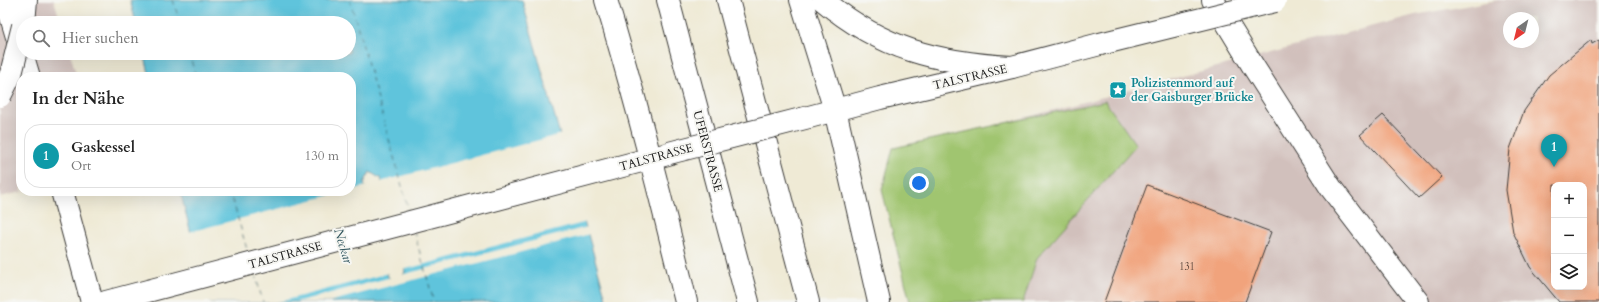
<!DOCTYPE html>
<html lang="de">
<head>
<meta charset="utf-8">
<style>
  :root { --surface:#fff; --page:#f2f2f2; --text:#222; --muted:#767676; --line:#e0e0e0; --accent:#2563eb }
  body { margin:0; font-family:Cardo,serif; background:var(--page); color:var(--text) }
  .controls { position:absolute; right:12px; bottom:12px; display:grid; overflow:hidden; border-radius:8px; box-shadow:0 4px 16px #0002 }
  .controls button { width:36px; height:36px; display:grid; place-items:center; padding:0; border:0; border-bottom:1px solid var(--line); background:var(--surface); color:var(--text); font:20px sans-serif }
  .compass { position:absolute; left:1503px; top:12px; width:36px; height:36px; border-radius:50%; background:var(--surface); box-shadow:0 4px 16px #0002; rotate:215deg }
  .you { position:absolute; left:919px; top:183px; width:14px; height:14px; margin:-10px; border:3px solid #fff; border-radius:50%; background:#1a73e8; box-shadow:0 0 0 6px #1a73e833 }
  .badge { display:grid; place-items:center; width:26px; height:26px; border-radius:50%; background:var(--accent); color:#fff; font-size:13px; font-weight:700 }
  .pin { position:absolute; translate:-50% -33px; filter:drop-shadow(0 1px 2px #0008) }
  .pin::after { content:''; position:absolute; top:21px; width:14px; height:12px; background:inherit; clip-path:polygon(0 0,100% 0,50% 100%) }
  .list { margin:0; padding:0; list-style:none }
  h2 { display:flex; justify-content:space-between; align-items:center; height:52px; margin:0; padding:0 16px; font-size:17px }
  h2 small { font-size:13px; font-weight:400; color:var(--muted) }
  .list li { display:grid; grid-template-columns:26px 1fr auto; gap:12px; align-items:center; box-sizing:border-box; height:64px; margin:0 8px 8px; padding:0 8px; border:1px solid var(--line); border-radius:16px }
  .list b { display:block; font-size:15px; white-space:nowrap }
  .list p { margin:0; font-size:13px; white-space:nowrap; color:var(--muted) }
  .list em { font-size:13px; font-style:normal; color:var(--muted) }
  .icon { flex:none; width:22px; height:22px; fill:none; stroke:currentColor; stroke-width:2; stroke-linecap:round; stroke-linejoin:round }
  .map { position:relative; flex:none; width:1599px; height:302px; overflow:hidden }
  .search { position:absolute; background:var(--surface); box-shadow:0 4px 16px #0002; left:16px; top:16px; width:340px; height:44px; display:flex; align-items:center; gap:10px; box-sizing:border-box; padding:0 14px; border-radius:22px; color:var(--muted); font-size:15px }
  .panel { position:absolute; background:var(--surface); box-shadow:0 4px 16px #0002; left:16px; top:72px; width:340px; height:124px; border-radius:16px }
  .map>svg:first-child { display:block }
</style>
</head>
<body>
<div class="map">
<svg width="1599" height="302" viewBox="0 0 1599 302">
  <rect width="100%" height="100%" fill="#f6f6f2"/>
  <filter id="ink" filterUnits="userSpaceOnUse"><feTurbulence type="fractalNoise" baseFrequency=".025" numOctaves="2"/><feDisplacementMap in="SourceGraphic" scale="8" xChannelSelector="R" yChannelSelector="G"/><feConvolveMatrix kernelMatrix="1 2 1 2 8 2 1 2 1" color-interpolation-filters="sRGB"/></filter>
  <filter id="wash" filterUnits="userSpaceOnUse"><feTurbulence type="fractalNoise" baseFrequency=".012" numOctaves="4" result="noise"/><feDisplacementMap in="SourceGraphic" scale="16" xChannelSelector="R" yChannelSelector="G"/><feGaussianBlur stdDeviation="0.9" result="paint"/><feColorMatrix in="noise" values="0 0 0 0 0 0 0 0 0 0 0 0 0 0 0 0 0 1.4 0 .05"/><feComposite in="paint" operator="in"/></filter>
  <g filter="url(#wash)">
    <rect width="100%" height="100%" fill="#efead5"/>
    <path fill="#d1c0bc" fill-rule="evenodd" d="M0,0H54L61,23H23V53H70L77,77H21V191H26L0,197Z
      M1498,0H1599V302H929L898,151L1415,15ZM1509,18H1533V42H1509ZM1554,185H1584V287H1554Z"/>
    <path fill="#a0c56f" stroke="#5e7046" d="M1105,101L1136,145L1037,258L1023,302H910L882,190L893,148Z"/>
    <path fill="#5ec4dc" stroke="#3d707c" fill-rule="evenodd" d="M130,0H522L607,302H209L180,191H351V77H150L144,53H349V23H136ZM370,172L381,179L405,272L398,283L388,277L364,183Z"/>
    <path fill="#efead5" d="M562,134L587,222L402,270L380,182Z
      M367,186L389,273L278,302H207L189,232L346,191H351V190Z
      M588,227L590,234L328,302H296L392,277L398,280L401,275Z"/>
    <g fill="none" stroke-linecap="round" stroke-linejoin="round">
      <path stroke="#33575f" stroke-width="1" stroke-dasharray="5 4" stroke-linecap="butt" d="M173,0L180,23
        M350,0L409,211
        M189,53L196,77
        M230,191L248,253
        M414,232L434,302
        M255,274L263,302"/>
    </g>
    <g id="blocks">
      <path fill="#f1a37c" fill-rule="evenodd" d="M1591,40L1592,44L1599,40V302H1559L1530,267L1513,232L1506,190L1510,149L1524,111L1549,75ZM1554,185H1584V287H1554Z
        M1383,115L1442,177L1419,198L1360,135Z
        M1147,185L1271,232L1245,302H1104Z"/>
    </g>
  </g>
  <g filter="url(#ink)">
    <use href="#blocks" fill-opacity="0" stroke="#3c3b38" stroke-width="1"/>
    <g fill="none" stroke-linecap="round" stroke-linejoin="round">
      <g stroke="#3c3b38" stroke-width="24">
        <path id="minor" d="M6,0L29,77
          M1213,0L1253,66L1331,188L1418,302
          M24,23L26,0
          M62,191L92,302"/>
      </g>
      <g stroke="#3c3b38" stroke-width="24">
        <path id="major" d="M809,117L880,98L1012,67L1100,44
          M106,302L668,154"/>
      </g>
      <g stroke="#3c3b38" stroke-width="24">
        <path id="highway" d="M606,0C636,100 662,201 686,302
          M668,0L748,302
          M728,0L808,302
          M801,0L835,110L879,302
          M823,0C881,49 938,63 1012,67"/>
      </g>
      <use href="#minor" stroke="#fff" stroke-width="22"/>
      <use href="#major" stroke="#fff" stroke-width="22"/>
      <use href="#highway" stroke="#fff" stroke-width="22"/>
      <g stroke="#3c3b38" stroke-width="24" stroke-linecap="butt">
        <path id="minor-bridge" d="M0,96L11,74L23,26"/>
      </g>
      <g stroke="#3c3b38" stroke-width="24" stroke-linecap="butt">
        <path id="major-bridge" d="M1100,44L1275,1
          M669,153L809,117"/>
      </g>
      <use href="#minor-bridge" stroke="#fff" stroke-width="22"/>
      <use href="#major-bridge" stroke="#fff" stroke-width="22"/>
    </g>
  </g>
  <defs>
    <g id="sight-square" transform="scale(0.9)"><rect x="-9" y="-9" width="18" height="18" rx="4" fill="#0f9aa8" stroke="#f6f6f2"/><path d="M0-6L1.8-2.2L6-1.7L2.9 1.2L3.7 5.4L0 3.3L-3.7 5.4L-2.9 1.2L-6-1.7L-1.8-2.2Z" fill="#fff"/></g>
  </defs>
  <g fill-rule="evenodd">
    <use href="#sight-square" x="1118" y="90"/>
  </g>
  <g text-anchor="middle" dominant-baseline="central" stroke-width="4" stroke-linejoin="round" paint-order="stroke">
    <g font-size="10" fill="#513e34">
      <text x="1187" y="267">131</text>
    </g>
    <g font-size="12" fill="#1c1c1c" stroke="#f6f6f2">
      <text transform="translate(970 77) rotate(-13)">TALSTRASSE</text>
      <text transform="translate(708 151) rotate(75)">UFERSTRASSE</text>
      <text transform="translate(656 157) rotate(-15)">TALSTRASSE</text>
      <text transform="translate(285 255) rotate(-15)">TALSTRASSE</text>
    </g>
    <g font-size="12" font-weight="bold" fill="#0d838f" stroke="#f6f6f2" text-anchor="start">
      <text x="1131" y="83">Polizistenmord auf<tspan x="1131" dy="14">der Gaisburger Brücke</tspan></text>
    </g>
    <g font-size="13" font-style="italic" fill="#33575f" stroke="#f6f6f2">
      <text transform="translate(343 246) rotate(73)">Neckar</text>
    </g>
  </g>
</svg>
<div class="controls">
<button>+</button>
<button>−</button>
<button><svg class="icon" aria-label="layers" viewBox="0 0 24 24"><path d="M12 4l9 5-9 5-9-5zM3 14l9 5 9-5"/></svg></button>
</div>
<svg class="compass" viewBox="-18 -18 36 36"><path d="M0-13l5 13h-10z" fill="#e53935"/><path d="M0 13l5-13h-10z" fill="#767676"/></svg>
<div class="you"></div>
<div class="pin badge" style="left:1554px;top:167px;background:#0f9aa8">1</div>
<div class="search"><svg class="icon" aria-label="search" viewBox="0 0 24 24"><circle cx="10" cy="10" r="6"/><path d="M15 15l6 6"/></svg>Hier suchen</div>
<section class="panel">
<h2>In der Nähe<small></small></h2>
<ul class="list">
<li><span class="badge" style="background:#0f9aa8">1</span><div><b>Gaskessel</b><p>Ort</p></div><em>130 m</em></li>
</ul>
</section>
</div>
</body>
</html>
